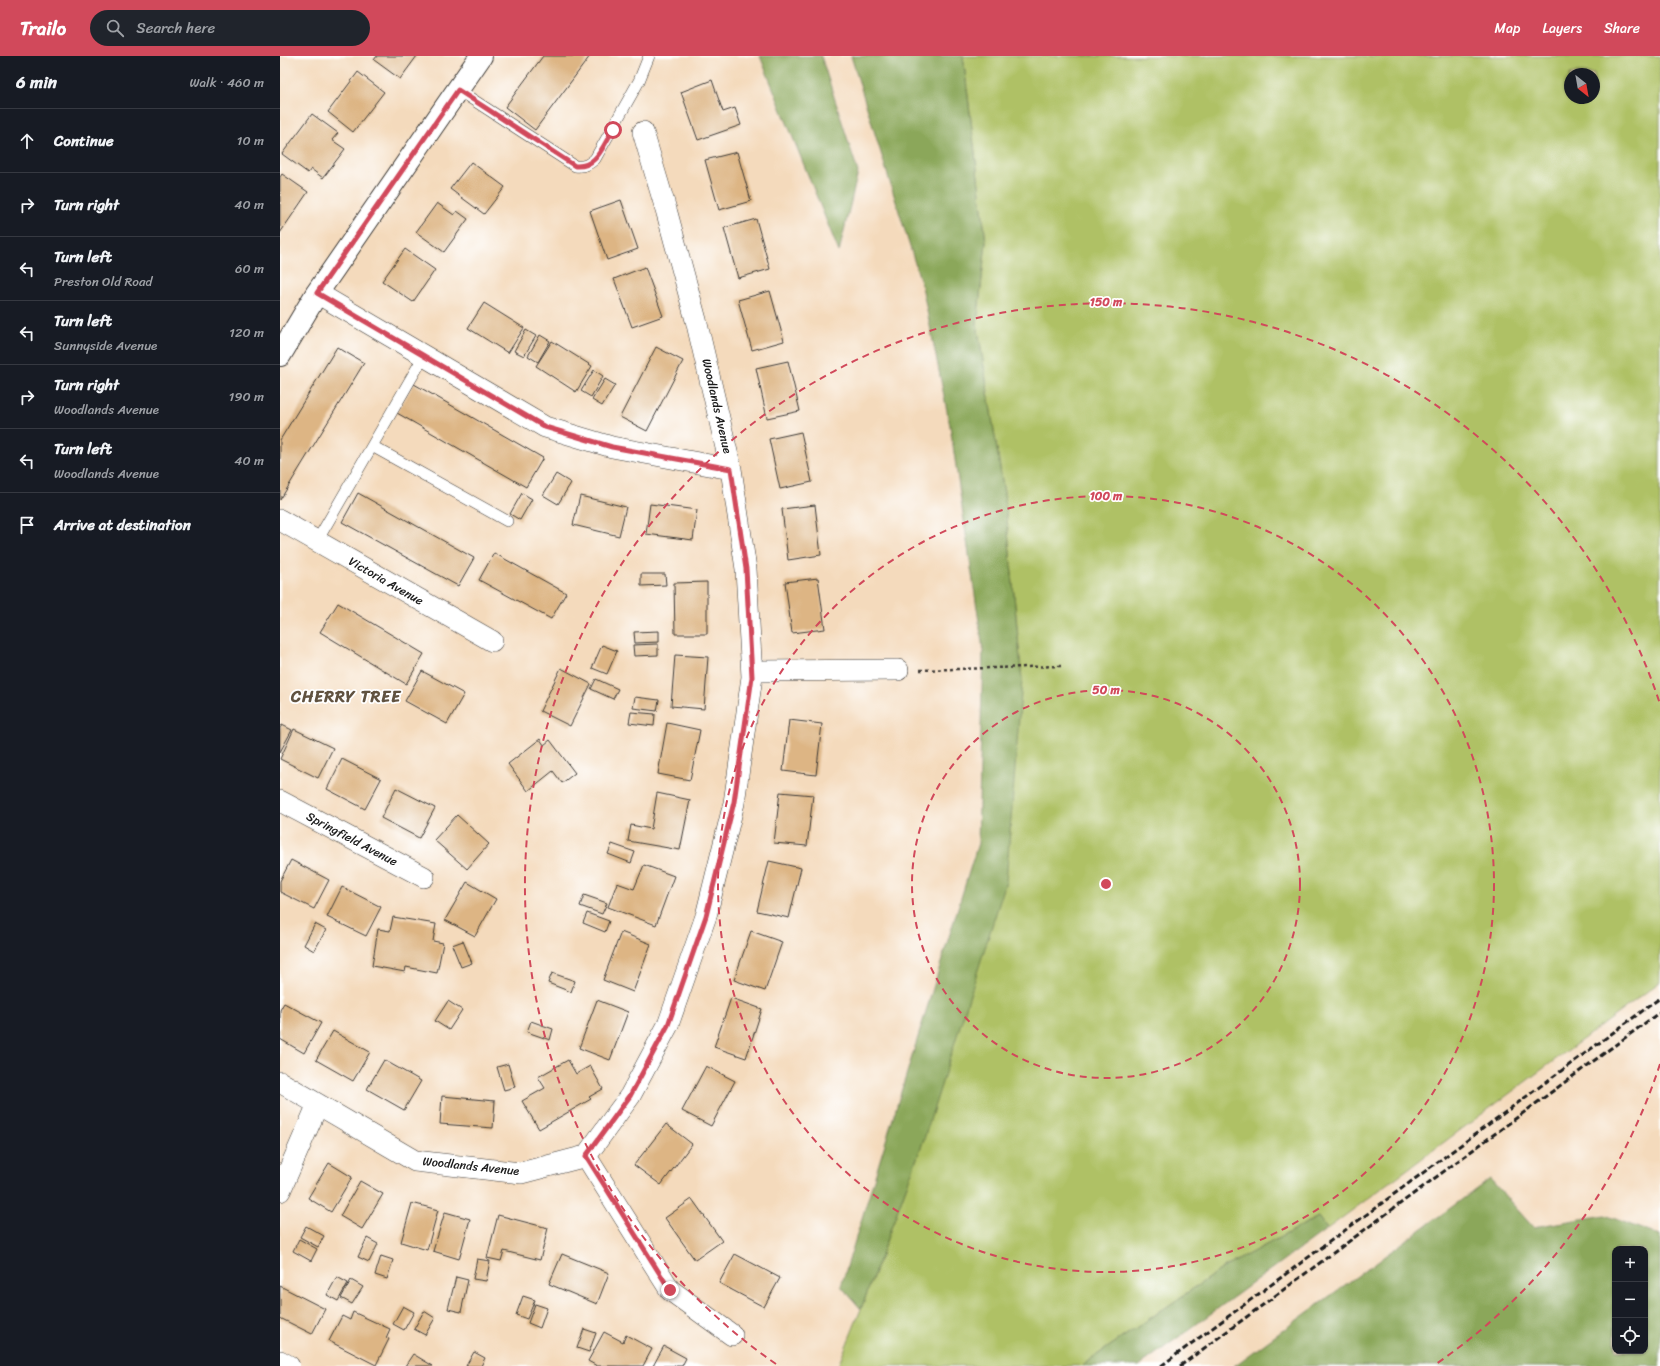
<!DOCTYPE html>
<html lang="en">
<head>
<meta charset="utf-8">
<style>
  :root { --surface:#171b24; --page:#20242c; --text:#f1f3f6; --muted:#9ea1a6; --line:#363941; --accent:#d1495b }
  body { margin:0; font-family:Sriracha,sans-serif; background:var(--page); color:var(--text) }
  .controls { position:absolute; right:12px; bottom:12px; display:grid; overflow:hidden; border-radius:8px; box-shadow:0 1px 3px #0004 }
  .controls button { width:36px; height:36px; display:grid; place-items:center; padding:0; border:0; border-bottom:1px solid var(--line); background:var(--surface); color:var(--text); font:20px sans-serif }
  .compass { position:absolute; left:1284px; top:12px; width:36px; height:36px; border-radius:50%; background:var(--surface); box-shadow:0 1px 3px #0004; rotate:149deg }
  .stop { position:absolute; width:12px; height:12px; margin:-9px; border:3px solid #d1495b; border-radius:50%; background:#fff }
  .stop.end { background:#d1495b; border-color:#fff; box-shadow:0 1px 4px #0008 }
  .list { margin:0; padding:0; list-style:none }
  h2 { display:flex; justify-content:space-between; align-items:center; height:52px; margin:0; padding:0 16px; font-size:17px }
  h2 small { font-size:13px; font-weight:400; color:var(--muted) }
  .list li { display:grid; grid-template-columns:26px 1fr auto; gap:12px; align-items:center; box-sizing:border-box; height:64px; padding:0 16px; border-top:1px solid var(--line) }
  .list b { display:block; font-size:15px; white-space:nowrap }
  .list p { margin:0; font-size:13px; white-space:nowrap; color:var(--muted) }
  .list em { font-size:13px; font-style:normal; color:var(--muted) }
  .icon { flex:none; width:22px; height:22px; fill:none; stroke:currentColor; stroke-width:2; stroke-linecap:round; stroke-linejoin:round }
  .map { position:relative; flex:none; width:1380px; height:1310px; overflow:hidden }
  header { display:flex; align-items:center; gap:24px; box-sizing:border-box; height:56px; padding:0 20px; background:var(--accent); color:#fff }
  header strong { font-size:19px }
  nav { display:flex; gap:22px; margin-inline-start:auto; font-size:14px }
  .search { width:280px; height:36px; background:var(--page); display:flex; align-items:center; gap:10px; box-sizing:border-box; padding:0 14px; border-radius:22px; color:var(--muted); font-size:15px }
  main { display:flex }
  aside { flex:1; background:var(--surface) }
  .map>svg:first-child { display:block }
</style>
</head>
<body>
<header>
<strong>Trailo</strong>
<div class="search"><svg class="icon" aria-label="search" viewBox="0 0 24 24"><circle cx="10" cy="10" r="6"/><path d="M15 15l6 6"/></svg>Search here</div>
<nav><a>Map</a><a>Layers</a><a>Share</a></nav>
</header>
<main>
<aside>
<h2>6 min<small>Walk · 460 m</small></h2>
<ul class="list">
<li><svg class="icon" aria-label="ahead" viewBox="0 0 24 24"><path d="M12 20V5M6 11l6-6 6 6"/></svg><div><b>Continue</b></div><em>10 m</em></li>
<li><svg class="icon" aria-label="right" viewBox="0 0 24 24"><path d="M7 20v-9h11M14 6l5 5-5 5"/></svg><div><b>Turn right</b></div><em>40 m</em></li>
<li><svg class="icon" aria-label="left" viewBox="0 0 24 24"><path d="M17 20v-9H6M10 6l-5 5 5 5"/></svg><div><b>Turn left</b><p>Preston Old Road</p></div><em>60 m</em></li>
<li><svg class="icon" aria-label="left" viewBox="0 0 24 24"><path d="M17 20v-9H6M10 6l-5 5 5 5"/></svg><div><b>Turn left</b><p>Sunnyside Avenue</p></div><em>120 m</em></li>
<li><svg class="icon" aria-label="right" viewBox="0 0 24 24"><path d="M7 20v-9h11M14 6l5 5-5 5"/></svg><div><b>Turn right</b><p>Woodlands Avenue</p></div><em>190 m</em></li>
<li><svg class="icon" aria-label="left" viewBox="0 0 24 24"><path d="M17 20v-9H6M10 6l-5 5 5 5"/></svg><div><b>Turn left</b><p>Woodlands Avenue</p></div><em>40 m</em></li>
<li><svg class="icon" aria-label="arrive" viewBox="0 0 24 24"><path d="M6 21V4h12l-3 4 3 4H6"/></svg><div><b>Arrive at destination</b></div></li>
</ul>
</aside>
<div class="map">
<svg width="1380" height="1310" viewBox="0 0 1380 1310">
  <rect width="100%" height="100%" fill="#fff"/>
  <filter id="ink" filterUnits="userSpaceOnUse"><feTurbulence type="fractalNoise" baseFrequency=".025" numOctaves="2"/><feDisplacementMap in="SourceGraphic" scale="8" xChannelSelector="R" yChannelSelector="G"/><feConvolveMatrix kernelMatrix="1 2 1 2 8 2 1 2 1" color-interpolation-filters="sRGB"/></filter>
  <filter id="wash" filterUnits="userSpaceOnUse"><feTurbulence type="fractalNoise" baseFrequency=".012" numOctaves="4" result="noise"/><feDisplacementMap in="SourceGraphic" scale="16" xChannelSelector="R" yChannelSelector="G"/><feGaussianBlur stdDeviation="0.9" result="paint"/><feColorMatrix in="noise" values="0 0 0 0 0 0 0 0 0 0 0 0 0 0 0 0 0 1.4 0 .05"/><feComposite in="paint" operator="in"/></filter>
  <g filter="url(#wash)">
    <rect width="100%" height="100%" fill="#f4dabc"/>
    <path fill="#afc165" stroke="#666e40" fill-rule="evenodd" d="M683,0H1380V926L1047,1173L1038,1161L943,1212L801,1310H558L581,1253L644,1083L742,624L725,444L697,267L706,186ZM1290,18H1314V42H1290Z"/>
    <path fill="#8ba75a" stroke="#54623b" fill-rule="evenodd" d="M480,0H541L578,116L559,196Z
      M571,0H683L706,186L697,267L725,444L742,624L726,826L644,1083L581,1253L561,1230L698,787L703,593L670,370L642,230Z
      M1210,1123L1253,1171L1325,1159L1380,1180V1310H954ZM1335,1193H1365V1295H1335Z
      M1038,1161L1047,1173L859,1310H801L943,1212Z"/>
    <g id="blocks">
      <path fill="#ddb584" d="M97,0H137L120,23L94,4Z
        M263,0H310L255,74L225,51Z
        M78,16L104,36L73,76L48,56Z
        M432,24L443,56L455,52L461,69L418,84L401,36Z
        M32,58L58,77L52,84L65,93L43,122L31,113L28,117L2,98Z
        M457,96L471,145L439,154L425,104Z
        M191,106L225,131L204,158L170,133Z
        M2,118L28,136L0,177V121Z
        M341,144L358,193L327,204L310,155Z
        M157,147L174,159L177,155L188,163L164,196L136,176Z
        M476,163L490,213L458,222L444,172Z
        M125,193L155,214L133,246L102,225Z
        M365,211L383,260L352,271L334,223Z
        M490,235L504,285L472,294L458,244Z
        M204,247L244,272L228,297L188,272Z
        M246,274L256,280L244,300L234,295Z
        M260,279L270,285L258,306L248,300Z
        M272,285L312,310L296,336L256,310Z
        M57,291L84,307L0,444V384Z
        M376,291L403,305L367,375L340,361Z
        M508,305L520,355L487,362L476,312Z
        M314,314L323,320L311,341L301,335Z
        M325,323L335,329L322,350L312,344Z
        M134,328L263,402L246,431L117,357Z
        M521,376L532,426L500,433L489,383Z
        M276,418L291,427L278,448L263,439Z
        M78,437L194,502L178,530L62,466Z
        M242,437L252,443L240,464L230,458Z
        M300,440L346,451L339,480L293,469Z
        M370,448L417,454L413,484L366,478Z
        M535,449L541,499L508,504L502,453Z
        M214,497L286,537L271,563L199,524Z
        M361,518H385L386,529L361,530Z
        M538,522L545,573L512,577L505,526Z
        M427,526V578H395L394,527Z
        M58,547L144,598L126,628L40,576Z
        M379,575V586L355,587L354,576Z
        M378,588V599L354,600L353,589Z
        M322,589L337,595L327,618L312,612Z
        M395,599L428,601L424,653L391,650Z
        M281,612L311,628L290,670L260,655Z
        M142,615L184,638L167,668L125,645Z
        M316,623L338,633L333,643L311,633Z
        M355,641L379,644L377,655L353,652Z
        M351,656L375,658L374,670L349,667Z
        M509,664L542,668L536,719L503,715Z
        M387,667L420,674L410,724L378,718Z
        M2,669L12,674L0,696V672Z
        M14,673L53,692L38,722L0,703Z
        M260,683L264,689L270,684L295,717L282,727L273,715L248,735L228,708Z
        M62,703L101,723L85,753L47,733Z
        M116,732L155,752L139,782L101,762Z
        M500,736L533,739L527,790L494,787Z
        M377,737L410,744L400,794L348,785L351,769L371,773Z
        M177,759L209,788L187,813L154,784Z
        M332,788L355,796L351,807L328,798Z
        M11,804L49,824L34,853L0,836V825Z
        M489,805L521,812L509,862L477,855Z
        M364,809L394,820L376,869L328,851L337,827L354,833Z
        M187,826L216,843L195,880L165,864Z
        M62,831L101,851L86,880L47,861Z
        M304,839L327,847L322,858L300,850Z
        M307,857L329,865L325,876L303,867Z
        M113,861L156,868L153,885L163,887L157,917L126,911L125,916L92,910L98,873L110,875Z
        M35,868L46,874L34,895L24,889Z
        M471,875L502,886L485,935L454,924Z
        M341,876L371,888L353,936L323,924Z
        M183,885L192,907L181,911L172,889Z
        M272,917L295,925L291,936L268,927Z
        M451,942L482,953L466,1002L434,991Z
        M317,944L348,956L330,1004L299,992Z
        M168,945L182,954L169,974L155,965Z
        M4,947L41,967L24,997L0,983V954Z
        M251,965L273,973L270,984L247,976Z
        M53,975L90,996L73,1025L36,1004Z
        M104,1004L141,1025L124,1054L87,1033Z
        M288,1004L296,1018L310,1010L323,1033L309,1041L311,1043L259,1073L242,1045L265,1032L258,1021Z
        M228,1008L235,1031L224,1034L217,1011Z
        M426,1010L455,1025L431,1070L402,1055Z
        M162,1040L215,1045L213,1072L160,1068Z
        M386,1068L412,1088L381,1129L354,1109Z
        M49,1107L72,1121L51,1156L28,1142Z
        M80,1125L103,1138L82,1173L60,1160Z
        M412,1143L442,1185L415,1204L385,1162Z
        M132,1147L158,1154L147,1194L121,1186Z
        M165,1156L190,1163L179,1203L153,1195Z
        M218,1159L268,1172L260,1204L224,1195L221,1205L207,1202Z
        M26,1170L44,1180L38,1191L20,1181Z
        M87,1182L98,1188L89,1206L78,1201Z
        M19,1183L37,1193L31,1205L13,1195Z
        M282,1198L329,1217L317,1248L269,1228Z
        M455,1198L500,1222L484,1251L439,1227Z
        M101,1200L113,1204L107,1223L95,1219Z
        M197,1203L210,1205L206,1225L193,1223Z
        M57,1221L68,1227L58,1245L47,1239Z
        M176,1221L188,1224L181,1256L168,1253Z
        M71,1224L83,1231L72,1248L61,1242Z
        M0,1230L45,1253L32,1278L0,1262Z
        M243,1240L255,1244L247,1263L236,1259Z
        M255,1248L267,1252L260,1272L248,1267Z
        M123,1250L134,1256L124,1274L113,1268Z
        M144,1255L155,1262L145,1279L134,1273Z
        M73,1256L110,1273L106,1282L109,1283L96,1309L49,1285L62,1260L70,1264Z
        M304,1273L316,1277L309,1296L297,1292Z
        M324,1276L343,1286L346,1279L372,1293L363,1310H317L308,1305Z
        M384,1290L406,1302L402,1310H373Z
        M194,1296L205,1302L201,1310H186Z
        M133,1298L153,1310H125Z"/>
    </g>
  </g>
  <g filter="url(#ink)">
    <use href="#blocks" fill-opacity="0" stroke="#3c3834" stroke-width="1"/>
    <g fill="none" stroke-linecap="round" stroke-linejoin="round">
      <g stroke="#3c3834" stroke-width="12">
        <path id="service" d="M178,34L295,110C304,111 308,109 315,103L359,25L369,0
          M92,390L227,465
          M37,485L144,300"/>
      </g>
      <g stroke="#3c3834" stroke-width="22">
        <path id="minor" d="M37,237L265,371L332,391L451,413
          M0,464L212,585
          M472,615L618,614
          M0,745L144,821
          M0,1026L135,1105L241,1117L306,1100L350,1040L388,969L426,860L454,747L472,621L466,513L451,413L416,264L387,157L363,76
          M306,1100L390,1234L452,1279
          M0,1135L38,1048
          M0,1305L9,1310"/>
      </g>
      <g stroke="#3c3834" stroke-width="24">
        <path id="primary" d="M0,299L37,237L201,0"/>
      </g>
      <path stroke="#3c3834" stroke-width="2.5" stroke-dasharray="3 3" stroke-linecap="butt" d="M640,614L782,610"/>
      <use href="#service" stroke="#fff" stroke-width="11"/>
      <use href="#minor" stroke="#fff" stroke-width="21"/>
      <use href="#primary" stroke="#fff" stroke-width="22"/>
      <path stroke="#1c1c1c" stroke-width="3" stroke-dasharray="6 3" stroke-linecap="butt" d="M881,1310L1380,942
        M900,1310L1380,956"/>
    </g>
  </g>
  <g fill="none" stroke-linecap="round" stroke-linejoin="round" filter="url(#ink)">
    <path stroke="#d1495b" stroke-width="5" d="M333,74C323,89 317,112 295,110L178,34L37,237L265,371L332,391L451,413L466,513L472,621L454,746L426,860L388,969L350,1040L306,1100L390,1234"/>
  </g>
  <g fill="none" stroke="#d1495b" stroke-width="2" stroke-dasharray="7 5">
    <circle cx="826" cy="828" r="194"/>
    <circle cx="826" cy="828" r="388"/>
    <path d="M1380 1008A582 582 0 0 1 1156 1308M496 1308A582 582 0 1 1 1380 648"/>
  </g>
  <g text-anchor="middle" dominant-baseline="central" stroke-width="3.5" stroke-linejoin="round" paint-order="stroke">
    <g font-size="12" fill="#1c1c1c" stroke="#fff">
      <text transform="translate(437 350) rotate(77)">Woodlands Avenue</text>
      <text transform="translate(106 525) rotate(30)">Victoria Avenue</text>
      <text transform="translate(72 783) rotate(28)">Springfield Avenue</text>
      <text transform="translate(191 1110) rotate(6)">Woodlands Avenue</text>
    </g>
    <g font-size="16" font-weight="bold" letter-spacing="1" fill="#605240" stroke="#fff">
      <text x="66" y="640">CHERRY TREE</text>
    </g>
  </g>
  <circle cx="826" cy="828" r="6" fill="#d1495b" stroke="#fff" stroke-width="2"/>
  <g font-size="12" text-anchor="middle" font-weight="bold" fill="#d1495b" stroke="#fff" stroke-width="3.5" stroke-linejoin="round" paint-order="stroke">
    <text x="826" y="250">150 m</text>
    <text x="826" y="444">100 m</text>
    <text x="826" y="638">50 m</text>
  </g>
</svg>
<div class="controls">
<button>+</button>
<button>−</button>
<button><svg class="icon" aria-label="locate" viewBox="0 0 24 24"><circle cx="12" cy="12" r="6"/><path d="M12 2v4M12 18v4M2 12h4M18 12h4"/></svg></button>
</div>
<svg class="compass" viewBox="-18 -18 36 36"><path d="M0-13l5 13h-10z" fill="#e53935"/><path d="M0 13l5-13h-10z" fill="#9ea1a6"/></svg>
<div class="stop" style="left:333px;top:74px"></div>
<div class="stop end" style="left:390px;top:1234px"></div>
</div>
</main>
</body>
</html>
